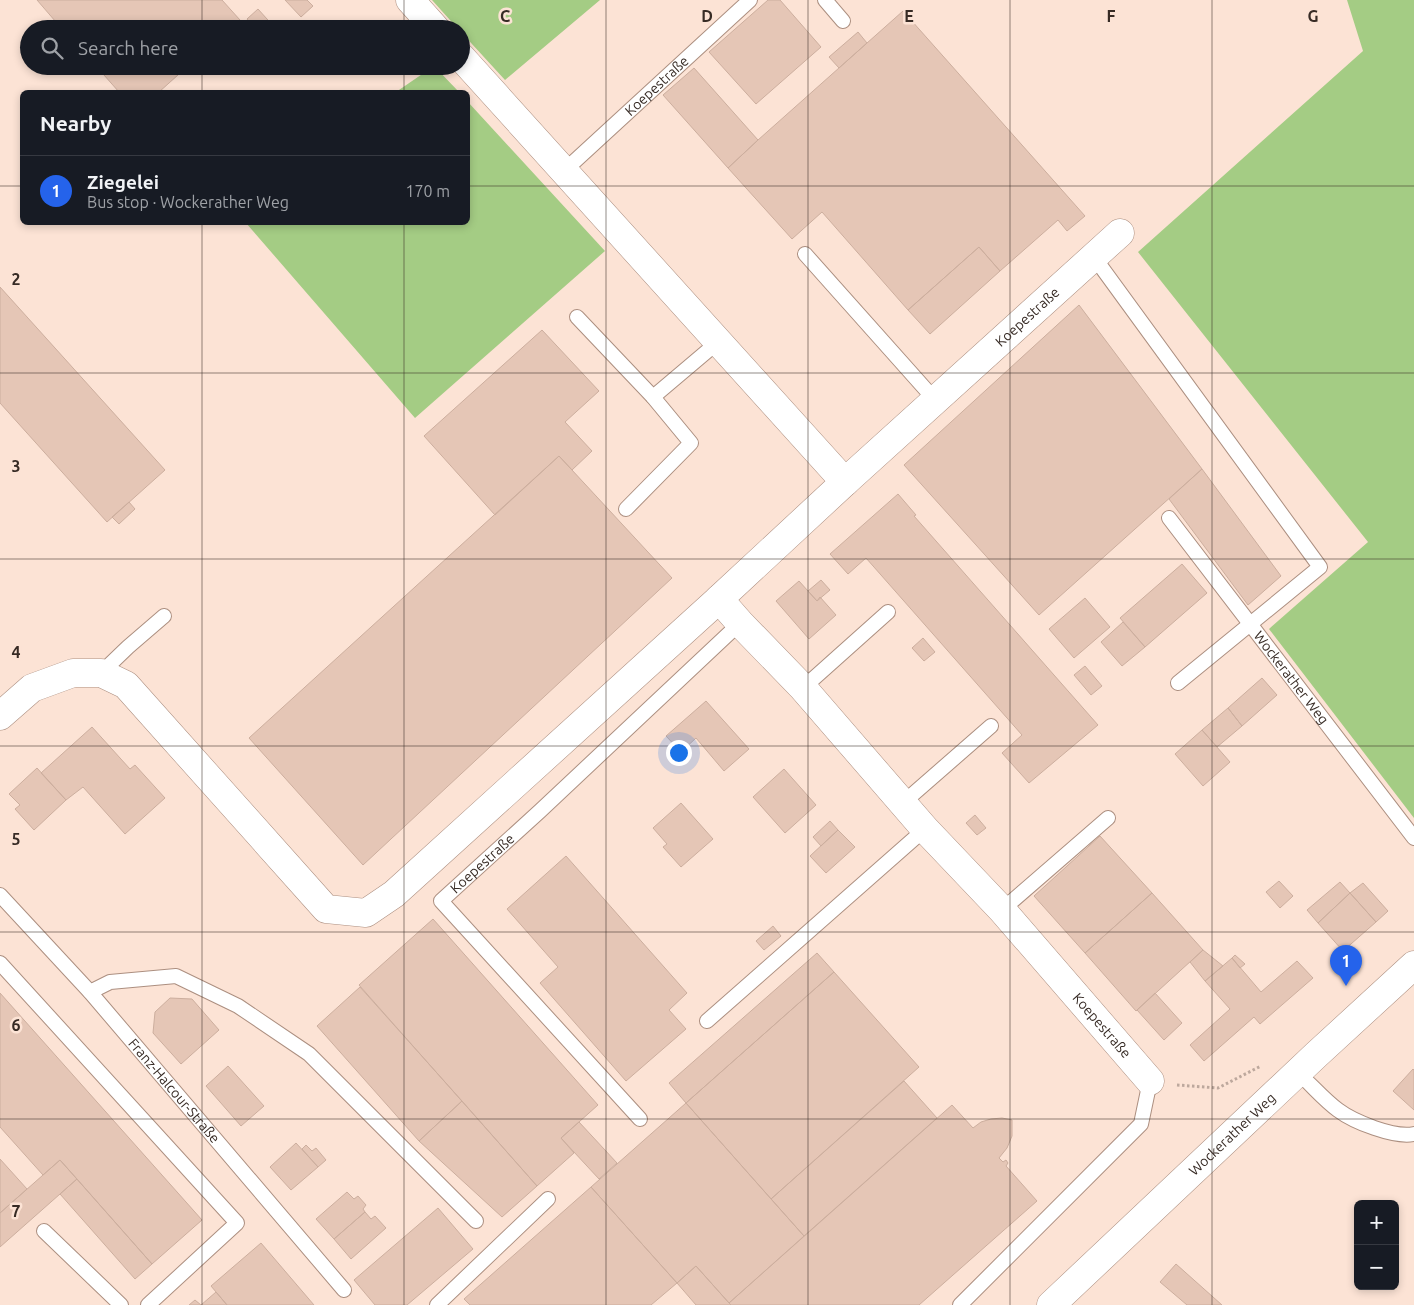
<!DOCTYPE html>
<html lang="en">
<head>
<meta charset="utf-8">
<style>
  :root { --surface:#171b24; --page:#242831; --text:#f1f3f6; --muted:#9ea1a6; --line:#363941; --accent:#2563eb }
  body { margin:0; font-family:Ubuntu,sans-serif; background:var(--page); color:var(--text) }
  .controls { position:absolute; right:15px; bottom:15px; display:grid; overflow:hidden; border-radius:8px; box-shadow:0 2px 8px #0003 }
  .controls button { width:45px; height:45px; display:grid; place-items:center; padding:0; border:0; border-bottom:1px solid var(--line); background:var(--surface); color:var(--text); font:25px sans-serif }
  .you { position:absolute; left:678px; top:752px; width:18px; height:18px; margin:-12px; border:4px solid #fff; border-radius:50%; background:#1a73e8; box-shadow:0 0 0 8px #1a73e833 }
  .badge { display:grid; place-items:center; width:32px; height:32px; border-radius:50%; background:var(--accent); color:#fff; font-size:16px; font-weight:700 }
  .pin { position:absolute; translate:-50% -41px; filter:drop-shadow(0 1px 2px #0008) }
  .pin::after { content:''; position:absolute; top:26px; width:18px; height:15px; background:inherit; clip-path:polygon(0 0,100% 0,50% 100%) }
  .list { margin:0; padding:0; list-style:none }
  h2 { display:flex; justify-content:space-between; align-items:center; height:65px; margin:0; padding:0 20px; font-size:21px }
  h2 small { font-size:16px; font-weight:400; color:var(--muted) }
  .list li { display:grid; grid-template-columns:32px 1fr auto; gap:15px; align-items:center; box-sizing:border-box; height:70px; padding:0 20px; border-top:1px solid var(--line) }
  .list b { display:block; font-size:19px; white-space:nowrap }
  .list p { margin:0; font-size:16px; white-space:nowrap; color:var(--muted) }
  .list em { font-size:16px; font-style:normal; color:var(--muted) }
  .icon { flex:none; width:28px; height:28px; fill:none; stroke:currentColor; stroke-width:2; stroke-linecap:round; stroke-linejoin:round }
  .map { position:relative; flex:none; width:1414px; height:1305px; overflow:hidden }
  .search { position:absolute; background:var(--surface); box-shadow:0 2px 8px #0003; left:20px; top:20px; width:450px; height:55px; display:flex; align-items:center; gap:12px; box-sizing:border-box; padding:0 18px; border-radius:28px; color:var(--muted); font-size:19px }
  .panel { position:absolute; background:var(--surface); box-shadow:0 2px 8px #0003; left:20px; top:90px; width:450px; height:135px; border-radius:8px }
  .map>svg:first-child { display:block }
</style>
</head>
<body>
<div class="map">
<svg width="1414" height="1305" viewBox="0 0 1414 1305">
  <rect width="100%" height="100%" fill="#fce3d5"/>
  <path fill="#a4cc84" d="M432,0H600L505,80L461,32V29H458Z
    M1347,0H1414V818L1269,629L1368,542L1138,252L1363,51Z
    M434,66L459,92H396Z
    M468,102L605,251L415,418L246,223L468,222Z"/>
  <path fill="#e5c6b6" stroke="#ccae9e" d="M37,0H222L240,20L230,29H62Z
    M285,0H307L313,6L301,17Z
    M768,0H780L821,47L756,104L709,52Z
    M258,9L276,29H255L247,19Z
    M903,11L1085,216L1067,231L1058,220L1000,271L979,247L908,310L822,212L792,239L728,168L758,140Z
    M858,32L867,43L839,68L829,57Z
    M96,66H188L159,92H119Z
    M694,68L758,140L728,168L663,95Z
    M979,247L1000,271L930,334L908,310Z
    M0,287L165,470L107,522L0,403Z
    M1079,305L1202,469L1039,615L904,465Z
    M542,330L599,391L565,422L592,451L572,470L559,456L495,515L424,436Z
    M559,456L672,578L363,865L249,738Z
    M1202,469L1281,576L1248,605L1169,499Z
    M898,494L916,515L914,516L1098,725L1029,783L1002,753L1022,735L866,558L848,574L830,554Z
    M129,502L135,509L119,524L112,517Z
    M1182,564L1207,593L1145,647L1120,618Z
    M821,580L830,590L817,601L808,591Z
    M799,581L817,601L820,597L836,615L809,639L776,601Z
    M1085,598L1110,627L1074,658L1049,629Z
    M1123,622L1145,647L1122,666L1101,642Z
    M923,638L935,652L924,661L912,648Z
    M1085,666L1102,686L1091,695L1074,675Z
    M1262,678L1277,695L1242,726L1228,708Z
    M706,701L749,749L724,771L696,738L681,752L666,736Z
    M1228,708L1242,726L1217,747L1202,730Z
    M92,727L130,769L135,765L165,798L125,834L83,787L66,800L41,773Z
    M1202,730L1230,762L1203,786L1175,754Z
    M37,768L66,800L34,830L15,809L20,805L9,794Z
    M784,769L816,805L785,833L753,797Z
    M681,803L713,839L681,867L663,847L667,844L653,828Z
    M975,815L986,828L977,835L966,823Z
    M830,821L838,830L821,846L813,837Z
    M838,830L855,847L826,873L810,856Z
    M1100,836L1152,893L1085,953L1034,896Z
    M566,856L687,993L669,1010L686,1029L626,1081L540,983L558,967L507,909Z
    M1279,881L1293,896L1280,908L1266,892Z
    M1340,882L1350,893L1318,923L1307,910Z
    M1363,883L1388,911L1376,922L1350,893Z
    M1152,893L1203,950L1136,1011L1085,953Z
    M1350,893L1376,922L1343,951L1318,923Z
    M433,919L598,1105L561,1138L574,1153L537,1186L359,985Z
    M773,926L781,936L764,950L756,941Z
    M1203,950L1223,966L1205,981L1190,962Z
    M817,953L834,972L686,1103L669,1083Z
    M1235,955L1245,964L1240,968L1232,958Z
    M1232,958L1261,992L1297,961L1313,978L1260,1024L1254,1017L1204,1061L1190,1045L1230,1009L1205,981Z
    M834,972L919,1067L771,1199L686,1103Z
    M360,987L462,1101L419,1141L317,1026Z
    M0,993L202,1220L152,1264L60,1160L43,1175L0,1127Z
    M1155,993L1182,1023L1164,1040L1137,1010Z
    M170,998L192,999L219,1030L181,1064L153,1033L155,1012Z
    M228,1066L264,1106L241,1126L206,1086Z
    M1413,1069L1414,1070V1110L1393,1091Z
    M904,1081L937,1118L804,1236L771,1199Z
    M462,1101L537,1186L502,1217L419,1141Z
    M686,1103L804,1236L729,1303L696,1266L677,1283L591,1187Z
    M952,1105L973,1128L981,1122L991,1119L1002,1118L1012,1120V1136L1007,1148L999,1158L1003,1162L1006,1160L1008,1163L1006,1166L1037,1201L919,1305H731L729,1303Z
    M579,1122L617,1163L599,1179L561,1138Z
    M296,1143L318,1167L291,1190L270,1167Z
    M306,1145L312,1151L316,1148L326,1160L318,1167L302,1149Z
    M0,1159L27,1189L0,1213Z
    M60,1160L77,1179L0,1247V1213Z
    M77,1179L152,1264L135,1279L60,1194Z
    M591,1187L677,1283L651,1305H470L464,1299Z
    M347,1192L354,1199L358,1196L366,1205L363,1209L365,1212L334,1239L316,1219Z
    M438,1208L473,1249L407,1305H375L354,1280Z
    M365,1212L371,1219L375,1216L386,1228L351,1259L334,1239Z
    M261,1243L314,1305H227L211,1286Z
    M1176,1264L1222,1305H1187L1160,1282Z
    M696,1266L729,1303L731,1305H696L677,1283Z
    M216,1292L227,1305H189L195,1300L201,1305Z"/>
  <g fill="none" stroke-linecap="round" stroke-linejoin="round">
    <g stroke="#ac8f80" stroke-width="16">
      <g id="lane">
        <path d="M825,0L843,21"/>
        <path id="s1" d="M564,171L750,0"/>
        <path d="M805,254L936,401"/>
        <path d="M1094,257L1320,567L1178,683"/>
        <path d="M577,317L653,397L718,342"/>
        <path d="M626,509L691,443L653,397"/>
        <path id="s2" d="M1169,518L1414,838"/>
        <path d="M101,673L128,647L164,616"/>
        <path d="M803,688L888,612"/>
        <path d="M904,802L991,726"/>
        <path id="s3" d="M0,895L90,992L344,1290"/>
        <path d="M1002,910L1108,818"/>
        <path d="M0,963L237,1223L148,1305"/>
        <path d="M90,992L110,982L176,976L238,1006L309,1054L476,1221"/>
        <path d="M707,1021L925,829"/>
        <path d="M1298,1073C1311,1084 1323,1099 1338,1110C1354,1122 1394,1138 1414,1134"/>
        <path id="s4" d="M640,1119L441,901L540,811L740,623"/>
        <path d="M44,1231L121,1305"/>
        <path d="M437,1305L548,1199"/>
        <path d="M960,1305L1141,1124L1150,1081"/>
      </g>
    </g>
    <g stroke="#ac8f80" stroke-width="29">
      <g id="street">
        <path d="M410,0L436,29"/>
        <path id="s5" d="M461,57L845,482L719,599L740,623L803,688L925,829L1002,910L1150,1081"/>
        <path id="s6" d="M845,482L1120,233"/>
        <path d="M0,716L32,688L73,673H101L126,685L326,909L366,913L394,894L719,599"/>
      </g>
    </g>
    <g stroke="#ac8f80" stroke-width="29">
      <g id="secondary">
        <path id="s7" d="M1051,1305L1316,1055L1414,965"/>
      </g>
    </g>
    <path stroke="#bda89d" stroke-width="3" stroke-dasharray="2.5 2.5" stroke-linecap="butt" d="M1177,1085L1218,1088L1261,1066"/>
    <use href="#lane" stroke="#fff" stroke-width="14"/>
    <use href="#street" stroke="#fff" stroke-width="28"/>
    <use href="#secondary" stroke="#fff" stroke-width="28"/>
  </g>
  <path fill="none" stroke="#372b25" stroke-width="1" stroke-opacity="0.55" d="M202,0V29M404,0V29M606,0V1305M808,0V1305M1010,0V1305M1212,0V1305M202,66V92M404,66V92M0,186H22M468,186H1414M202,222V1305M404,222V1305M0,373H1414M0,559H1414M0,746H1414M0,932H1414M0,1119H1414"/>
  <g text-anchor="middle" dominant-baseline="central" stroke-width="5" stroke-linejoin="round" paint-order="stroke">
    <g font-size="14" fill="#372b25" stroke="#fce3d5">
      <text stroke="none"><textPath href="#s1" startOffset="126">Koepestraße</textPath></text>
      <text stroke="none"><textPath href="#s6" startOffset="246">Koepestraße</textPath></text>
      <text stroke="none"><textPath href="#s2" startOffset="201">Wockerather Weg</textPath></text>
      <text stroke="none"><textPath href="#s4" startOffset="351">Koepestraße</textPath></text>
      <text stroke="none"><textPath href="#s5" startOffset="1318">Koepestraße</textPath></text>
      <text stroke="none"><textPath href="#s3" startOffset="262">Franz-Halcour-Straße</textPath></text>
      <text stroke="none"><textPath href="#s7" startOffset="249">Wockerather Weg</textPath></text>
    </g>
  </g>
  <g font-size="16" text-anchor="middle" font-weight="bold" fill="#372b25" stroke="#fce3d5" stroke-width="5" stroke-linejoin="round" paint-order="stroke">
    <text x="505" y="22">C</text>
    <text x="707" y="22">D</text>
    <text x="909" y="22">E</text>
    <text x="1111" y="22">F</text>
    <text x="1313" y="22">G</text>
    <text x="16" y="285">2</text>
    <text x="16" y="472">3</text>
    <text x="16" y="658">4</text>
    <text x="16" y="845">5</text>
    <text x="16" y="1031">6</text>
    <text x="16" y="1217">7</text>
  </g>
</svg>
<div class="controls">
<button>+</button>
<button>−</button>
</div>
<div class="you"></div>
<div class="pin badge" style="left:1346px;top:986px">1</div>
<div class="search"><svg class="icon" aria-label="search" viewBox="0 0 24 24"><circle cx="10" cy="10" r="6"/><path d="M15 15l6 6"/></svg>Search here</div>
<section class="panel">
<h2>Nearby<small></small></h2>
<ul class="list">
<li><span class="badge">1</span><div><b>Ziegelei</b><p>Bus stop · Wockerather Weg</p></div><em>170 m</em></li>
</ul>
</section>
</div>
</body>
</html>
